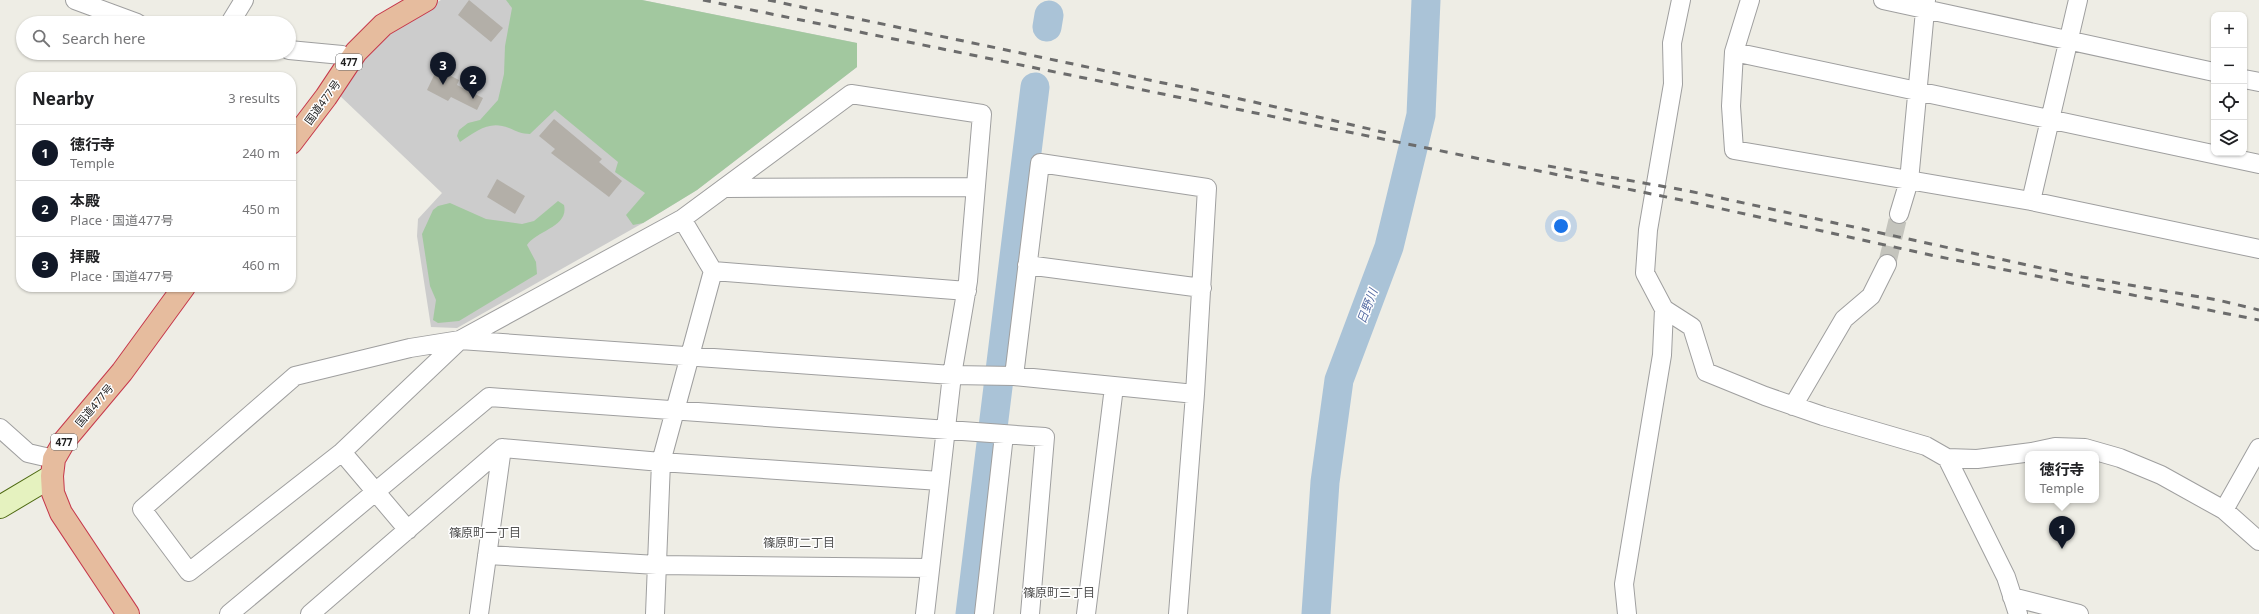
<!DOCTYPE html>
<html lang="en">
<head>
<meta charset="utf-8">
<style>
  :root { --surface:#fff; --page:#f6f6f6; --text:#202124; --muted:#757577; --line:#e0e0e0; --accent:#111827 }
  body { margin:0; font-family:"Noto Sans","Noto Sans JP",sans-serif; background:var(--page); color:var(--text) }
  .controls { position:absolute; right:12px; top:12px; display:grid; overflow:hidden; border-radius:8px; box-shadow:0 1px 3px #0004 }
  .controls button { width:36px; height:36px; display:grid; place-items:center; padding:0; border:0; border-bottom:1px solid var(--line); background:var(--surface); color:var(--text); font:20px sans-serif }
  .you { position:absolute; left:1561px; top:226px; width:14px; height:14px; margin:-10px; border:3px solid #fff; border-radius:50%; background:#1a73e8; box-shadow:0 0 0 6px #1a73e833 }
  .badge { display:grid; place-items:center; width:26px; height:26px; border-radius:50%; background:var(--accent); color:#fff; font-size:13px; font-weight:700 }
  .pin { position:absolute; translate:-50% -33px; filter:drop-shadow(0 1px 2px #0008) }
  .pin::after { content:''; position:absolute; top:21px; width:14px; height:12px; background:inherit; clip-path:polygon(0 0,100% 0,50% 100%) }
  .popup { position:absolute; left:2025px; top:451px; width:74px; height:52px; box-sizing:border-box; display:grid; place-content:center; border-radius:8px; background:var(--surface); filter:drop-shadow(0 1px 3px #0005); font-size:13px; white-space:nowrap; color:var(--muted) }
  .popup b { font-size:15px; color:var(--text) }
  .popup::after { content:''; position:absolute; left:50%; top:100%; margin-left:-8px; border:8px solid transparent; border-top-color:var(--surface) }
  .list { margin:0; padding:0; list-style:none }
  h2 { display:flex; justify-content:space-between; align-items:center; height:52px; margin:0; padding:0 16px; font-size:17px }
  h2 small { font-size:13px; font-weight:400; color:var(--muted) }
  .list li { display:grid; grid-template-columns:26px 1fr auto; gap:12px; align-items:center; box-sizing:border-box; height:56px; padding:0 16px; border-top:1px solid var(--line) }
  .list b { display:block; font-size:15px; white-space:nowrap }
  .list p { margin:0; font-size:13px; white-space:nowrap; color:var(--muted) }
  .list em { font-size:13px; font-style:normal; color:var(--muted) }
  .icon { flex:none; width:22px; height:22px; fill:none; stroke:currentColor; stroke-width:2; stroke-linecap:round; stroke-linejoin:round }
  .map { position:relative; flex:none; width:2259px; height:614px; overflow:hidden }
  .search { position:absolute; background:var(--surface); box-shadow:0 1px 3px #0004; left:16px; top:16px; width:280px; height:44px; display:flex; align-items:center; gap:10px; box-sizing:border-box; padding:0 14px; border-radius:22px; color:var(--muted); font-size:15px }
  .panel { position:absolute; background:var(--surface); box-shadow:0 1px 3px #0004; left:16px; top:72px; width:280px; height:220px; border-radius:16px }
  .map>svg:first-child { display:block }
</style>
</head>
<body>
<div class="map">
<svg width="2259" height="614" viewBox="0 0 2259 614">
  <rect width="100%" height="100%" fill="#eeede5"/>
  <path fill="#ccc" d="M441,0H642L857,43V67L697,190L643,223L457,328L431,327L417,236L418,219L442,193L338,94L382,33Z"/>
  <path fill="#a2c89f" d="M506,0H642L857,43V67L697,190L643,223L633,225L626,215L645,193L615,172L618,162L555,110L530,134C522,134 516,131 509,128C489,120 477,131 460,142L457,136L459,130L468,123L480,120L498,100L504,74L505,46L512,8Z
    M558,201L564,205C569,227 537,230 527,245L536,262L537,274L459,321L438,323L433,320L436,300L430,286L422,234L433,210L438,206L450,203L486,219L522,224L534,221Z"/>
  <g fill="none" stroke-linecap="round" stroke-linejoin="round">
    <path stroke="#aac3d7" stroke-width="29" d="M1047,27L1049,15
      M970,614L1035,87
      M1316,614L1325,482L1339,380L1389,247L1421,115L1426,0"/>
  </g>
  <path fill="#b3afa8" d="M469,0L503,28L491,42L458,15Z
    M437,69L459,80L457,85L483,98L477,110L451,97L448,101L427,90Z
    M554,119L602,159L599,162L622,181L609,197L551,153L555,149L539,136Z
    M497,179L525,196L515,214L487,197Z"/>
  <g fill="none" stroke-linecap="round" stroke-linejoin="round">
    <path stroke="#c4c4bd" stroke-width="18" stroke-dasharray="18 9" stroke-linecap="butt" d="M1887,264L1899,214"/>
    <g stroke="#9f9f9f" stroke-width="20">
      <path id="minor" d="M75,0L137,23
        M1681,0L1672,43L1673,84L1648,230L1645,273L1664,309L1692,327L1706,372L1765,396L1823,416L1926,446L1947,458L1977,459L2032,452L2055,447L2085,448L2120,458L2161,475L2224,510L2259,541
        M1750,0L1734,52L1731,106L1734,150L2031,201L2259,249
        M1883,0L2214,72
        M230,23L244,0
        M289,50L342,55L351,60
        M1734,52L2259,164
        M2244,79L2259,82
        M727,188L976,187
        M2031,201L2078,0
        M1899,214L1909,181L1926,0
        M1027,265L1202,288
        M713,271L967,291
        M1014,376L1040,163L1207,188L1195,394L1178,614
        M1793,406L1844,319L1871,296L1887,264
        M0,428L28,453L54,459
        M342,452L408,530
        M1947,458L2006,577L2018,614
        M2224,510L2259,448
        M487,555L657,565L930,568
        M2012,597L2079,614
        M229,614L489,397L1045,437L1030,614
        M310,614L502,448L661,462L940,481
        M479,614L502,448
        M655,614L661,462L713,271L682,219
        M925,614L952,375L968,281L982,114L851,94L682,219L460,340L342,452L189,572L142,509L295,376L410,348L460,340L952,375L1014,376L1195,394
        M984,614L1004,435
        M1086,614L1114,387
        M1627,614L1624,584L1662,355L1664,309"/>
    </g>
    <g stroke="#4d6911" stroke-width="24">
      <path id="secondary" d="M0,507L52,476"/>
    </g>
    <g stroke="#c6384b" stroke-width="24">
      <path id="trunk" d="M291,143L326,97L356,52L383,25L426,0
        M128,614L61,513L53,493L52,476L54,459L65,440L122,372L184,287"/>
    </g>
    <use href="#minor" stroke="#fff" stroke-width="18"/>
    <use href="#secondary" stroke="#e5f2bf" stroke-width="22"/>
    <use href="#trunk" stroke="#e6bc9e" stroke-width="22"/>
    <path stroke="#6c6c6c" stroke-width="3" stroke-dasharray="8 8" stroke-linecap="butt" d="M703,0L1686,201L1935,256L2259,320
      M768,0L1254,102L1391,134
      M1548,166L1689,191L2082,277L2218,300L2259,310"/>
  </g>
  <g text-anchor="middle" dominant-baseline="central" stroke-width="3" stroke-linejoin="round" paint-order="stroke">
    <g fill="#fff" stroke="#626262" stroke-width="1">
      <rect x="336" y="54" width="26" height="16" rx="3"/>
      <rect x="51" y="434" width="26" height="16" rx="3"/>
    </g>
    <g font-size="10" font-weight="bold" fill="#1e1e1e">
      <text x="349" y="62">477</text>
      <text x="64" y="442">477</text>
    </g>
    <g font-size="11" fill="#1e1e1e" stroke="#fff">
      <text transform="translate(322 102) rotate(-54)">国道477号</text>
      <text transform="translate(94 405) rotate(-50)">国道477号</text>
    </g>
    <g font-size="12" font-style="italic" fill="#556ca3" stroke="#fff">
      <text transform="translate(1367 306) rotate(-69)">日野川</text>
    </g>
    <g font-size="12" fill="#515151" stroke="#fff">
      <text x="485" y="532">篠原町一丁目</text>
      <text x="799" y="542">篠原町二丁目</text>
      <text x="1059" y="592">篠原町三丁目</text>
    </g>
  </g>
</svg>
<div class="controls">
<button>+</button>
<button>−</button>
<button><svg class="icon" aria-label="locate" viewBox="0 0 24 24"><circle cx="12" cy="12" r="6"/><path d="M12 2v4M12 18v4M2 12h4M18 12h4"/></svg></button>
<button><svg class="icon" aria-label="layers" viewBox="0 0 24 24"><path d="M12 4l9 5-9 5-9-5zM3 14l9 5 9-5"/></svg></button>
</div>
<div class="you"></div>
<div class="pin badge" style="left:2062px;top:549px">1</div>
<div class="popup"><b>徳行寺</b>Temple</div>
<div class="pin badge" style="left:473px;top:99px">2</div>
<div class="pin badge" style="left:443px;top:85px">3</div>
<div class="search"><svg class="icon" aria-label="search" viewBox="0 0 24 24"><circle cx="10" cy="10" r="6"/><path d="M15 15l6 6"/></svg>Search here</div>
<section class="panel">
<h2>Nearby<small>3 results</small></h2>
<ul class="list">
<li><span class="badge">1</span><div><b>徳行寺</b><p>Temple</p></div><em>240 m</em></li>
<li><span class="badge">2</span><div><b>本殿</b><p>Place · 国道477号</p></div><em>450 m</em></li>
<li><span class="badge">3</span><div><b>拝殿</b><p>Place · 国道477号</p></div><em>460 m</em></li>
</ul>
</section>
</div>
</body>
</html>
